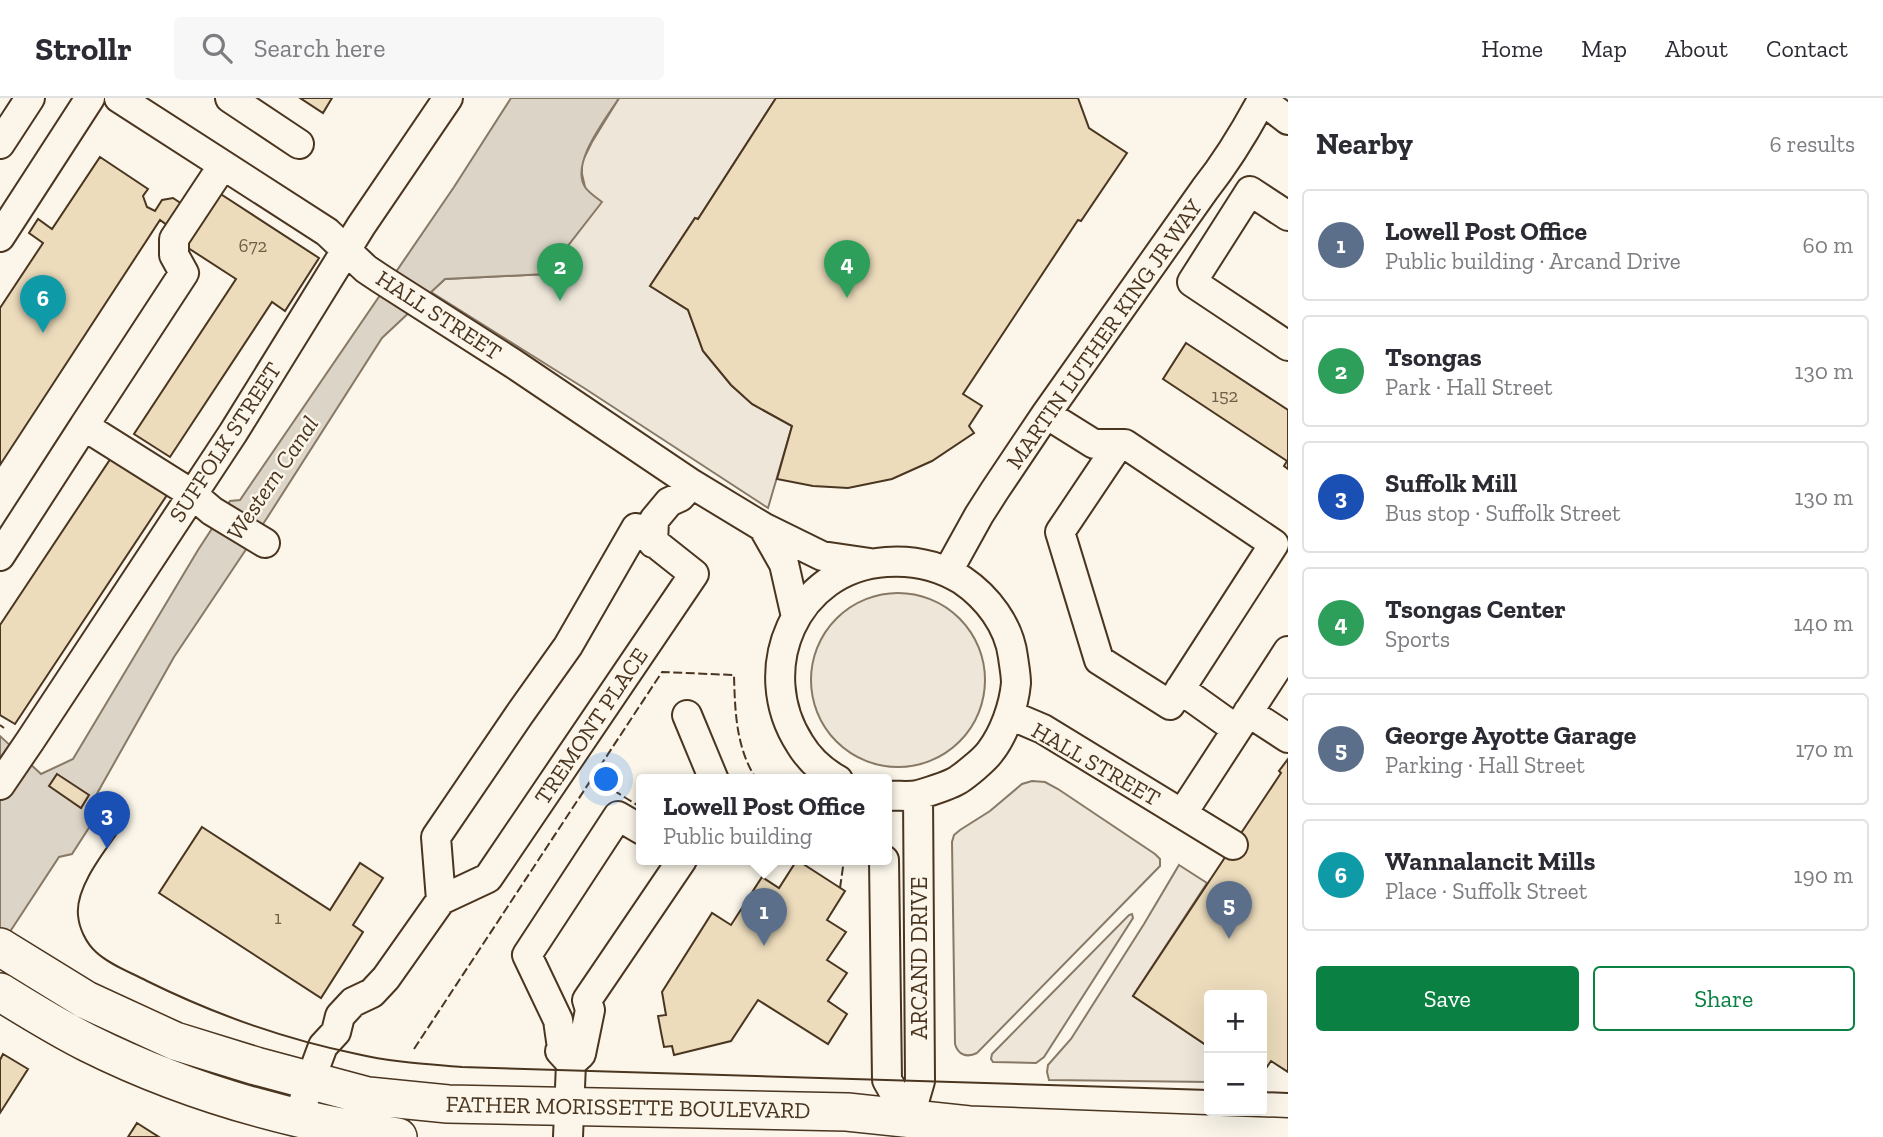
<!DOCTYPE html>
<html lang="en">
<head>
<meta charset="utf-8">
<style>
  :root { --surface:#fff; --page:#f7f7f7; --text:#2b2b33; --muted:#7c7c81; --line:#e1e1e2; --accent:#0b8043 }
  body { margin:0; font-family:"Zilla Slab",serif; background:var(--page); color:var(--text) }
  .controls { position:absolute; right:21px; bottom:21px; display:grid; overflow:hidden; border-radius:7px; box-shadow:0 7px 28px #0002 }
  .controls button { width:63px; height:63px; display:grid; place-items:center; padding:0; border:0; border-bottom:2px solid var(--line); background:var(--surface); color:var(--text); font:35px sans-serif }
  .you { position:absolute; left:607px; top:682px; width:24px; height:24px; margin:-18px; border:5px solid #fff; border-radius:50%; background:#1a73e8; box-shadow:0 0 0 10px #1a73e833 }
  .badge { display:grid; place-items:center; width:46px; height:46px; border-radius:50%; background:var(--accent); color:#fff; font-size:23px; font-weight:700 }
  .pin { position:absolute; translate:-50% -58px; filter:drop-shadow(0 2px 4px #0008) }
  .pin::after { content:''; position:absolute; top:37px; width:24px; height:21px; background:inherit; clip-path:polygon(0 0,100% 0,50% 100%) }
  .popup { position:absolute; left:636px; top:676px; width:256px; height:91px; box-sizing:border-box; display:grid; place-content:center; border-radius:7px; background:var(--surface); filter:drop-shadow(0 2px 5px #0005); font-size:23px; white-space:nowrap; color:var(--muted) }
  .popup b { font-size:26px; color:var(--text) }
  .popup::after { content:''; position:absolute; left:50%; top:100%; margin-left:-14px; border:14px solid transparent; border-top-color:var(--surface) }
  .list { margin:0; padding:0; list-style:none }
  h2 { display:flex; justify-content:space-between; align-items:center; height:91px; margin:0; padding:0 28px; font-size:30px }
  h2 small { font-size:23px; font-weight:400; color:var(--muted) }
  .list li { display:grid; grid-template-columns:46px 1fr auto; gap:21px; align-items:center; box-sizing:border-box; height:112px; margin:0 14px 14px; padding:0 14px; border:2px solid var(--line); border-radius:7px }
  .list b { display:block; font-size:26px; white-space:nowrap }
  .list p { margin:0; font-size:23px; white-space:nowrap; color:var(--muted) }
  .list em { font-size:23px; font-style:normal; color:var(--muted) }
  .actions { display:flex; gap:14px; padding:21px 28px }
  .actions a { flex:1; padding:16px 0; border:2px solid var(--accent); border-radius:7px; text-align:center; font-size:24px; color:var(--accent) }
  .actions .main { background:var(--accent); color:#fff }
  .icon { flex:none; width:38px; height:38px; fill:none; stroke:currentColor; stroke-width:2; stroke-linecap:round; stroke-linejoin:round }
  .map { position:relative; flex:none; width:1288px; height:1039px; overflow:hidden }
  header { display:flex; align-items:center; gap:42px; box-sizing:border-box; height:98px; padding:0 35px; background:var(--surface); border-bottom:2px solid var(--line) }
  header strong { font-size:33px }
  nav { display:flex; gap:38px; margin-inline-start:auto; font-size:24px }
  .search { width:490px; height:63px; background:var(--page); display:flex; align-items:center; gap:18px; box-sizing:border-box; padding:0 24px; border-radius:7px; color:var(--muted); font-size:26px }
  main { display:flex }
  aside { flex:1; background:var(--surface) }
  .map>svg:first-child { display:block }
</style>
</head>
<body>
<header>
<strong>Strollr</strong>
<div class="search"><svg class="icon" aria-label="search" viewBox="0 0 24 24"><circle cx="10" cy="10" r="6"/><path d="M15 15l6 6"/></svg>Search here</div>
<nav><a>Home</a><a>Map</a><a>About</a><a>Contact</a></nav>
</header>
<main>
<div class="map">
<svg width="1288" height="1039" viewBox="0 0 1288 1039">
  <rect width="100%" height="100%" fill="#fbf6e9"/>
  <path fill="#ede6d9" stroke="#887966" stroke-width="2" d="M619,0H776L698,121L695,120L650,188L688,212L703,253L731,287L752,306L792,328L768,410L584,290L431,194L445,181L546,176L560,156L585,89L582,76V64L592,44Z
    M811 582a87 87 0 1 1 174 0a87 87 0 1 1-174 0Z
    M1032,683L1045,684L1058,691L1155,756L1160,761V768L977,955C967,960 958,957 955,946L952,744L954,737L960,732L990,713L1022,686Z
    M1179,767L1207,785L1133,898L1209,949V984L1049,982L1047,974L1048,967L1071,941L1144,826Z
    M1132,816L1133,820L1044,959L1036,965L993,964L991,961L992,956L1129,817Z"/>
  <path fill="#dcd4c6" stroke="#887966" stroke-width="2" d="M511,0H619C606,21 570,65 585,89C589,95 597,100 602,104L546,176L445,181L382,240L267,420L174,559L90,708L92,725L72,756L59,759L0,849V638L41,676L73,661L198,452L230,403L240,402L454,89Z"/>
  <path fill="#ecdcbc" stroke="#4a3520" stroke-width="2" d="M300,0H332L323,15Z
    M776,0H1078L1089,30L1127,55L1081,123L1078,122L963,296L982,308L969,328L974,335L932,363L892,381L848,390L813,388L777,381L792,328L752,306L731,287L703,253L688,212L650,188L695,120L698,121Z
    M100,59L148,91L143,98L147,109L155,113L162,102L173,100L182,106L167,127L160,122L0,367V210L43,145L29,135L38,121L52,131Z
    M216,93L319,160L285,213L272,204L170,359L134,336L236,181L182,146Z
    M1186,245L1288,312V371L1284,368L1287,363L1163,281Z
    M115,354L171,391L15,626L0,617V527Z
    M1288,661V974L1271,963L1262,976V897H1209V949L1133,898L1281,675L1279,673Z
    M57,676L89,697L81,710L49,688Z
    M202,729L330,812L360,765L383,780L353,827L363,834L321,900L159,795Z
    M797,762L845,793L827,822L846,834L827,862L847,875L828,903L847,916L828,946L758,902L731,943L674,957L672,948L664,949L661,934L658,918L666,917L662,894L712,815L731,827L762,779L779,790Z
    M3,956L28,971L0,1015V962Z
    M137,1025L159,1039H128Z"/>
  <g fill="none" stroke-linecap="round" stroke-linejoin="round">
    <g stroke="#4a3520" stroke-width="32">
      <path id="minor" d="M119,0L327,134L366,171L381,181L514,266L692,386L763,429L822,458L870,465
        M230,0L299,46
        M1262,2L1288,22
        M0,46L30,0
        M223,67L174,141V157L184,175L84,328L192,396L212,413L265,445
        M1288,118L1250,93L1192,184L1288,248
        M0,139L90,0
        M1046,316L1094,346H1125L1274,446L1170,607L1099,562L1060,434L1119,346
        M763,429L784,466L796,519
        M653,445L654,422L669,404L680,399L692,386
        M0,458L84,328
        M948,473L979,417L995,392L1046,316L1205,91C1228,62 1246,32 1263,0
        M1180,591L1236,631
        M1248,614L1288,640
        M687,617L714,682
        M1010,617L1043,631L1233,747
        M838,682C822,673 809,661 800,646C752,572 795,470 886,464C914,462 938,467 962,482C987,499 1009,527 1013,559C1014,567 1016,577 1016,585C1014,608 1004,636 990,654C984,662 967,676 958,682C950,687 928,694 918,697C908,699 897,697 886,698
        M0,687L30,643L233,335L361,128L448,0
        M1182,716L1288,553
        M884,762L887,982L909,1021
        M571,965L560,953L562,950L558,922L527,857L618,718L642,732
        M571,965L581,956L590,912L587,902L682,762
        M298,1021L310,983L323,948L336,934L340,918L353,904L372,895L386,880L441,802L488,780L694,476L636,430L568,548L519,617L436,739L441,802
        M909,1021L920,983L918,697
        M568,1039L571,965"/>
    </g>
    <g stroke="#4a3520" stroke-width="40">
      <path id="major" d="M0,849L86,902L175,943L256,968L368,998L448,1006L847,1014L969,1027L1288,1039
        M0,894C29,912 58,930 88,945C186,994 290,1023 398,1039"/>
    </g>
    <use href="#minor" stroke="#fbf6e9" stroke-width="28"/>
    <use href="#major" stroke="#fbf6e9" stroke-width="37"/>
    <path stroke="#4a3520" stroke-width="2" d="M125,724C109,748 75,787 78,817C79,830 86,845 96,854C110,867 130,874 147,883C214,916 283,941 357,956C391,964 427,966 462,969L1209,992
      M1262,994L1288,995"/>
    <path stroke="#4a3520" stroke-width="2" stroke-dasharray="9 3.5" stroke-linecap="butt" d="M0,627L4,630
      M592,679L642,710
      M840,790L844,762
      M414,951L662,574L734,577C735,614 736,651 757,682"/>
  </g>
  <g text-anchor="middle" dominant-baseline="central" stroke-width="5" stroke-linejoin="round" paint-order="stroke">
    <g font-size="19" fill="#725f47">
      <text x="253" y="147">672</text>
      <text x="1225" y="297">152</text>
      <text x="278" y="819">1</text>
    </g>
    <g font-size="23" fill="#4a3520" stroke="#fbf6e9">
      <text transform="translate(439 217) rotate(33)">HALL STREET</text>
      <text transform="translate(1104 236) rotate(-55)">MARTIN LUTHER KING JR WAY</text>
      <text transform="translate(225 344) rotate(-57)">SUFFOLK STREET</text>
      <text transform="translate(591 628) rotate(-56)">TREMONT PLACE</text>
      <text transform="translate(1096 666) rotate(30)">HALL STREET</text>
      <text transform="translate(919 860) rotate(-90)">ARCAND DRIVE</text>
      <text transform="translate(628 1009) rotate(1)">FATHER MORISSETTE BOULEVARD</text>
    </g>
    <g font-size="24" font-style="italic" fill="#4a3520" stroke="#fbf6e9">
      <text transform="translate(272 380) rotate(-56)">Western Canal</text>
    </g>
  </g>
</svg>
<div class="controls">
<button>+</button>
<button>−</button>
</div>
<div class="you"></div>
<div class="pin badge" style="left:764px;top:848px;background:#5c6f8a">1</div>
<div class="popup"><b>Lowell Post Office</b>Public building</div>
<div class="pin badge" style="left:560px;top:203px;background:#2e9e5b">2</div>
<div class="pin badge" style="left:107px;top:751px;background:#1a4fb4">3</div>
<div class="pin badge" style="left:847px;top:200px;background:#2e9e5b">4</div>
<div class="pin badge" style="left:1229px;top:841px;background:#5c6f8a">5</div>
<div class="pin badge" style="left:43px;top:235px;background:#0f9aa8">6</div>
</div>
<aside>
<h2>Nearby<small>6 results</small></h2>
<ul class="list">
<li><span class="badge" style="background:#5c6f8a">1</span><div><b>Lowell Post Office</b><p>Public building · Arcand Drive</p></div><em>60 m</em></li>
<li><span class="badge" style="background:#2e9e5b">2</span><div><b>Tsongas</b><p>Park · Hall Street</p></div><em>130 m</em></li>
<li><span class="badge" style="background:#1a4fb4">3</span><div><b>Suffolk Mill</b><p>Bus stop · Suffolk Street</p></div><em>130 m</em></li>
<li><span class="badge" style="background:#2e9e5b">4</span><div><b>Tsongas Center</b><p>Sports</p></div><em>140 m</em></li>
<li><span class="badge" style="background:#5c6f8a">5</span><div><b>George Ayotte Garage</b><p>Parking · Hall Street</p></div><em>170 m</em></li>
<li><span class="badge" style="background:#0f9aa8">6</span><div><b>Wannalancit Mills</b><p>Place · Suffolk Street</p></div><em>190 m</em></li>
</ul>
<div class="actions"><a class="main">Save</a><a>Share</a></div>
</aside>
</main>
</body>
</html>
